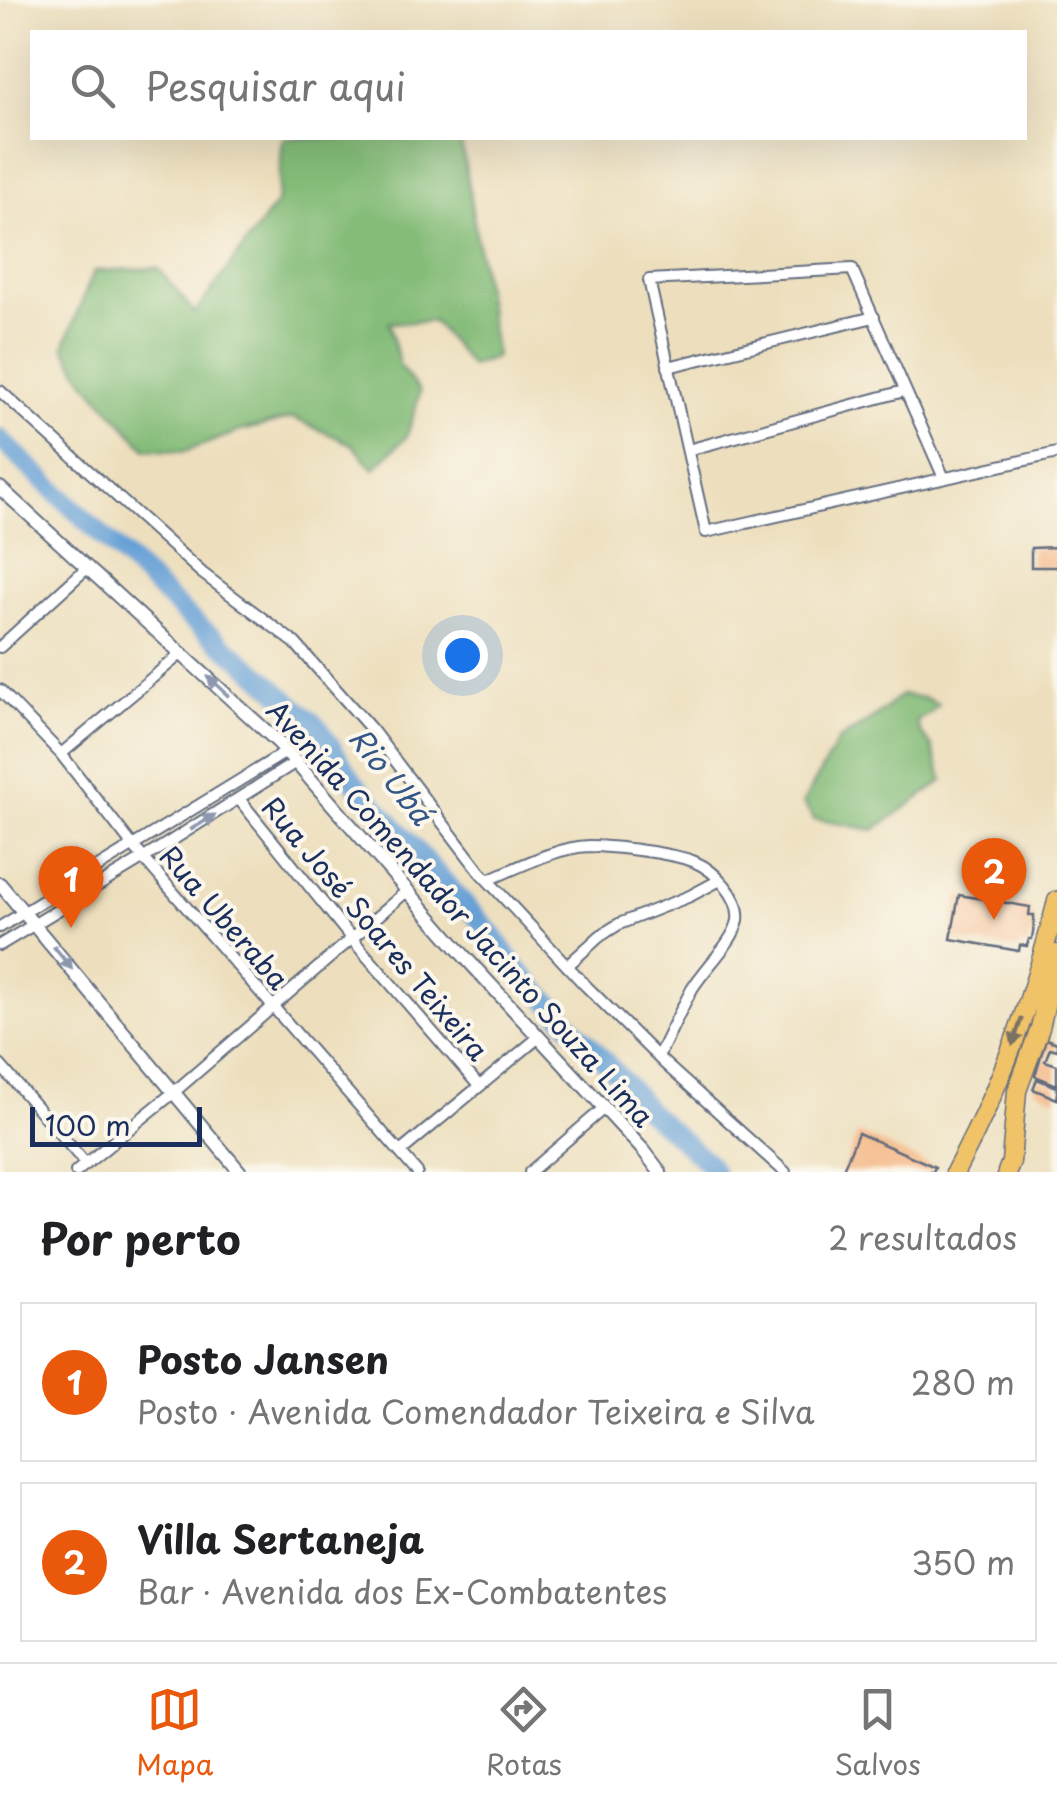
<!DOCTYPE html>
<html lang="pt">
<head>
<meta charset="utf-8">
<style>
  :root { --surface:#fff; --page:#f2f2f2; --text:#202124; --muted:#757577; --line:#e0e0e0; --accent:#ea580c }
  body { margin:0; font-family:"Playpen Sans",sans-serif; background:var(--page); color:var(--text) }
  .scale { position:absolute; left:30px; bottom:25px; width:172px; box-sizing:border-box; padding-left:10px; border:5px solid #1b2f5e; border-top:0; font-size:28px; line-height:35px; white-space:nowrap; color:#1b2f5e; -webkit-text-stroke:8px #fbf7ec; paint-order:stroke }
  .you { position:absolute; left:462px; top:655px; width:35px; height:35px; margin:-25px; border:8px solid #fff; border-radius:50%; background:#1a73e8; box-shadow:0 0 0 15px #1a73e833 }
  .badge { display:grid; place-items:center; width:65px; height:65px; border-radius:50%; background:var(--accent); color:#fff; font-size:32px; font-weight:700 }
  .pin { position:absolute; translate:-50% -82px; filter:drop-shadow(0 2px 5px #0008) }
  .pin::after { content:''; position:absolute; top:52px; width:35px; height:30px; background:inherit; clip-path:polygon(0 0,100% 0,50% 100%) }
  .list { margin:0; padding:0; list-style:none }
  h2 { display:flex; justify-content:space-between; align-items:center; height:130px; margin:0; padding:0 40px; font-size:42px }
  h2 small { font-size:32px; font-weight:400; color:var(--muted) }
  .list li { display:grid; grid-template-columns:65px 1fr auto; gap:30px; align-items:center; box-sizing:border-box; height:160px; margin:0 20px 20px; padding:0 20px; border:2px solid var(--line); border-radius:0px }
  .list b { display:block; font-size:38px; white-space:nowrap }
  .list p { margin:0; font-size:32px; white-space:nowrap; color:var(--muted) }
  .list em { font-size:32px; font-style:normal; color:var(--muted) }
  .icon { flex:none; width:55px; height:55px; fill:none; stroke:currentColor; stroke-width:2; stroke-linecap:round; stroke-linejoin:round }
  .map { position:relative; flex:none; width:1057px; height:1172px; overflow:hidden }
  .search { position:absolute; background:var(--surface); box-shadow:0 10px 40px #0002; left:30px; right:30px; top:30px; height:110px; display:flex; align-items:center; gap:25px; box-sizing:border-box; padding:0 35px; border-radius:0px; color:var(--muted); font-size:38px }
  .sheet { height:490px; background:var(--surface) }
  nav { display:flex; justify-content:space-around; align-items:center; box-sizing:border-box; height:140px; border-top:2px solid var(--line); background:var(--surface); font-size:28px; color:var(--muted) }
  nav a { display:grid; justify-items:center; gap:5px }
  nav .on { color:var(--accent) }
  .map>svg:first-child { display:block }
</style>
</head>
<body>
<div class="map">
<svg width="1057" height="1172" viewBox="0 0 1057 1172">
  <rect width="100%" height="100%" fill="#fbf7ec"/>
  <filter id="ink" filterUnits="userSpaceOnUse"><feTurbulence type="fractalNoise" baseFrequency=".01" numOctaves="2"/><feDisplacementMap in="SourceGraphic" scale="20" xChannelSelector="R" yChannelSelector="G"/><feConvolveMatrix kernelMatrix="1 2 1 2 8 2 1 2 1" color-interpolation-filters="sRGB"/></filter>
  <filter id="wash" filterUnits="userSpaceOnUse"><feTurbulence type="fractalNoise" baseFrequency=".0048" numOctaves="4" result="noise"/><feDisplacementMap in="SourceGraphic" scale="40" xChannelSelector="R" yChannelSelector="G"/><feGaussianBlur stdDeviation="2.25" result="paint"/><feColorMatrix in="noise" values="0 0 0 0 0 0 0 0 0 0 0 0 0 0 0 0 0 1.4 0 .05"/><feComposite in="paint" operator="in"/></filter>
  <g filter="url(#wash)">
    <rect width="100%" height="100%" fill="#eddfbd"/>
    <path fill="#84bc78" stroke="#50766b" stroke-width="2.5" d="M283,138H458L462,147L496,357L471,366L433,321L389,323L400,367L420,392L407,436L374,469L352,444L293,418L240,431L184,452L146,449L84,380L64,347L94,271L158,268L195,313L277,202Z
      M901,695L925,698L938,704L930,713L917,721L920,732L931,745L943,781L874,830L814,819L803,803L838,741L875,717Z"/>
    <g fill="none" stroke-linecap="round" stroke-linejoin="round">
      <path stroke="#66a0d6" stroke-width="20" d="M0,439L188,617L261,676L319,728L354,782L492,934L515,966L624,1082L648,1111L708,1163L714,1172"/>
    </g>
    <g id="blocks">
      <path fill="#f4b380" d="M1057,547V567H1031V548Z
        M959,895L1030,907L1029,915H1034V925L1032,939H1029L1027,946L1020,945L1019,951L951,939Z
        M1046,1039L1057,1043V1050L1050,1048L1045,1061L1057,1065V1085L1035,1076Z
        M1037,1079L1057,1087V1099L1033,1089Z
        M858,1133L935,1167L933,1172H842Z"/>
    </g>
  </g>
  <g filter="url(#ink)">
    <use href="#blocks" fill-opacity="0" stroke="#646d7f" stroke-width="2.5"/>
    <g fill="none" stroke-linecap="round" stroke-linejoin="round">
      <g stroke="#646d7f" stroke-width="14">
        <path id="minor" d="M668,367L874,317
          M0,391L202,573L295,643L372,730L480,872L585,985L663,1062L785,1172
          M688,450L904,391
          M944,478L852,269L649,280L706,532L1057,453
          M0,647L88,567
          M0,690L61,754L133,846L417,1172
          M61,754L182,653
          M239,799L352,939L479,1086
          M488,880C517,868 557,847 589,846C611,846 674,853 695,862C714,870 741,897 738,920C735,940 704,969 692,989C680,1011 669,1035 658,1057
          M0,927L286,752
          M0,945L144,858L296,762
          M567,966L600,936L619,924L690,896L720,880
          M0,1065L86,1164
          M400,1152L539,1037
          M76,1172L173,1093L408,890
          M530,1172L604,1108"/>
      </g>
      <g stroke="#646d7f" stroke-width="16">
        <path id="tertiary" d="M0,488L279,743L465,957L644,1151L660,1172
          M0,884L240,1172"/>
      </g>
      <g stroke="#646d7f" stroke-width="21">
        <path id="primary" d="M955,1172C1001,1087 1034,995 1057,901
          M1007,1172L1011,1162L1017,1091L1040,1028L1057,954"/>
      </g>
      <use href="#minor" stroke="#fff" stroke-width="10"/>
      <use href="#tertiary" stroke="#fff" stroke-width="12"/>
      <use href="#primary" stroke="#f0c369" stroke-width="18"/>
    </g>
    <defs><path id="oneway-solid" d="M-6-.8H1V-3.2L6.5 0L1 3.2V.8H-6Z" transform="scale(2.5)"/></defs>
    <g fill="#8d97ae">
      <use href="#oneway-solid" transform="translate(218 686) rotate(-137)"/>
      <use href="#oneway-solid" transform="translate(203 822) rotate(-32)"/>
      <use href="#oneway-solid" transform="translate(63 958) rotate(51)"/>
    </g>
    <use fill="#7b7263" href="#oneway-solid" transform="translate(1017 1032) rotate(109)"/>
  </g>
  <g text-anchor="middle" dominant-baseline="central" stroke-width="8" stroke-linejoin="round" paint-order="stroke">
    <g font-size="28" fill="#1b2f5e" stroke="#fbf7ec">
      <text transform="translate(461 913) rotate(48)">Avenida Comendador Jacinto Souza Lima</text>
      <text transform="translate(225 917) rotate(49)">Rua Uberaba</text>
      <text transform="translate(376 928) rotate(50)">Rua José Soares Teixeira</text>
    </g>
    <g font-size="30" font-style="italic" fill="#355788" stroke="#fbf7ec">
      <text transform="translate(392 775) rotate(52)">Rio Ubá</text>
    </g>
  </g>
</svg>
<div class="scale">100 m</div>
<div class="you"></div>
<div class="pin badge" style="left:71px;top:928px">1</div>
<div class="pin badge" style="left:994px;top:920px">2</div>
<div class="search"><svg class="icon" aria-label="search" viewBox="0 0 24 24"><circle cx="10" cy="10" r="6"/><path d="M15 15l6 6"/></svg>Pesquisar aqui</div>
</div>
<section class="sheet">
<h2>Por perto<small>2 resultados</small></h2>
<ul class="list">
<li><span class="badge">1</span><div><b>Posto Jansen</b><p>Posto · Avenida Comendador Teixeira e Silva</p></div><em>280 m</em></li>
<li><span class="badge">2</span><div><b>Villa Sertaneja</b><p>Bar · Avenida dos Ex-Combatentes</p></div><em>350 m</em></li>
</ul>
</section>
<nav>
<a class="on"><svg class="icon" aria-label="map" viewBox="0 0 24 24"><path d="M3 6l6-2 6 2 6-2v14l-6 2-6-2-6 2zM9 4v14M15 6v14"/></svg>Mapa</a>
<a><svg class="icon" aria-label="directions" viewBox="0 0 24 24"><path d="M12 3l9 9-9 9-9-9zM9 14v-3h6M13 9l2 2-2 2"/></svg>Rotas</a>
<a><svg class="icon" aria-label="saved" viewBox="0 0 24 24"><path d="M7 4h10v16l-5-4-5 4z"/></svg>Salvos</a>
</nav>
</body>
</html>
